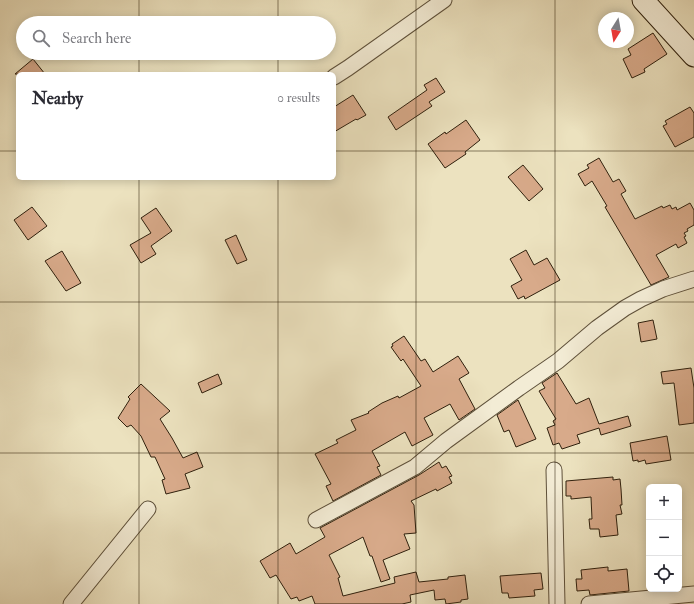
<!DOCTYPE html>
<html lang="en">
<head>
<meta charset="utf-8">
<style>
  :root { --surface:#fff; --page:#f7f7f7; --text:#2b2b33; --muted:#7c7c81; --line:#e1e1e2 }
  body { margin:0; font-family:"IM FELL Double Pica",serif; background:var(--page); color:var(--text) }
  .controls { position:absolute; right:12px; bottom:12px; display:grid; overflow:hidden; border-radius:6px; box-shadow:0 2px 10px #0003 }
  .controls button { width:36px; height:36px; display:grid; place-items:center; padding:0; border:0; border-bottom:1px solid var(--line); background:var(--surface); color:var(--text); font:20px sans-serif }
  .compass { position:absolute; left:598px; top:12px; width:36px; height:36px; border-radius:50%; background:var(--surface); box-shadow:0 2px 10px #0003; rotate:191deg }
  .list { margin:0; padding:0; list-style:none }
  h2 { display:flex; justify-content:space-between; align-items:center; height:52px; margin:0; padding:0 16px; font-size:17px }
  h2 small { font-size:13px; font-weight:400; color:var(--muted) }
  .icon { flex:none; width:22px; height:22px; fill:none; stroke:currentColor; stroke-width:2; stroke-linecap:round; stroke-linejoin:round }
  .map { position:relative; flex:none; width:694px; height:604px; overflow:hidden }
  .search { position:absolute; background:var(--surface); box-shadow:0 2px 10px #0003; left:16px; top:16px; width:320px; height:44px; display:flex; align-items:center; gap:10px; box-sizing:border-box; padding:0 14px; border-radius:22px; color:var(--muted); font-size:15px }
  .panel { position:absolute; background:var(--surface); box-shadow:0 2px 10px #0003; left:16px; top:72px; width:320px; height:108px; border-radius:6px }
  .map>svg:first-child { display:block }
</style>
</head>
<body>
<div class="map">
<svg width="694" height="604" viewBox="0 0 694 604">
  <rect width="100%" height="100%" fill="#ece2bf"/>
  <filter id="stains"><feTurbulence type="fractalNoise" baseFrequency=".005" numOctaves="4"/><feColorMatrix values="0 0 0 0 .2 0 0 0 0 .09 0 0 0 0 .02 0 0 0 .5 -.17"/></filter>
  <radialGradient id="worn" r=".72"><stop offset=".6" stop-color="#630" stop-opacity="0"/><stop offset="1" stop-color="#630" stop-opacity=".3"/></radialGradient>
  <path fill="#d8aa8a" stroke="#2f200d" d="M653,33L667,54L644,69L645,72L632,78L623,59L631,55L628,49Z
    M33,59L45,74H15Z
    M436,78L445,92L429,102L432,106L396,130L388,117L427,90L424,85Z
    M353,95L366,115L357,120L356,119L334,132V107Z
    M690,107L694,113V137L675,147L663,126L667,124L665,121Z
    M466,120L480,140L465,152L466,154L445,168L428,144L445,132L446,134Z
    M599,158L613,182L619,179L626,191L621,194L635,219L662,206L663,208L670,205L672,209L676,207L677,210L690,203L694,210V225L687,229L688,231L684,233L686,236L684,237L687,243L678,248L676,244L656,255L669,277L651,285L605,207L607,206L592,181L585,186L578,174L589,168L587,165Z
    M523,165L543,189L529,201L508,177Z
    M32,207L47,226L28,240L14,220Z
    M156,208L172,231L151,246L156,254L141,263L130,245L151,233L141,218Z
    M236,235L247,260L237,264L225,240Z
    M526,250L534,265L547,258L560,280L525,299L524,296L518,299L511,286L522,280L510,259Z
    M62,251L81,283L66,291L45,261Z
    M653,320L657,339L641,342L638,323Z
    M404,336L421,361L425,359L433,372L458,356L469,373L459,379L475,409L459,420L450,404L424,418L433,435L412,446L405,432L372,451L380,466L377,467L381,475L333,501L326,486L331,484L315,454L338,443L336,440L356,430L351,420L369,413L368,412L382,403L398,396L399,398L421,386L403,359L401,361L391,347L393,346L392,344Z
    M691,368L694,388V423L679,425L674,383L663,384L661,372Z
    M557,373L576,404L589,398L599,424L628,416L631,426L601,435L599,428L577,435L580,443L562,449L559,443L553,445L547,428L555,425L553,421L556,419L539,391L545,388L542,383Z
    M218,374L222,384L202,393L198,383Z
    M141,384L170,411L160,419L172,438L183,458L197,452L203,467L185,474L190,488L166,494L162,480L165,479L155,457H151L141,436L131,425L127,427L118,418L130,399L128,397Z
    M518,400L536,439L516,447L509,430L504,432L497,415Z
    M667,436L671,460L646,464L645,460L638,462V460L633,461L630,443Z
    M439,462L442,468L446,466L452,476L449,477L452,483L437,491L436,489L411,501L414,505L416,533L404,534L410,549L383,560L390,579L381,582L372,556H370L363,537L329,555L340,577L338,578L343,596L395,583L394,577L416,572L419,582L448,579V577L465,575L468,599L461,600V602L446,604L445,599L435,600L434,590L410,595L411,602L402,604H315L312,596L299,601L297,597L291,599L276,575L270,578L260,561L290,543L296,554L325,537L320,528L419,475Z
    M613,477V480L620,479L621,489L622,505H620L622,514L616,515L618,535L600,537L599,529H590L589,519H592L591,497L571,499V496H566V481Z
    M608,567V571L627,569L629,591L590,595L589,590L577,591L576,579H582L581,570Z
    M541,573L543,589L534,590L535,596L509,598L508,593H502L500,576Z"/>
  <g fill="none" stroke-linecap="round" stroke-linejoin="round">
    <g stroke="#5e503a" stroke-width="17">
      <path id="street" d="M334,77L348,68L444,0
        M554,470L557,604
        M316,520L415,467L446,441L519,388L558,361L597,328L625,308L641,299L663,289L694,279
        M71,604L148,509
        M589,604L694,594"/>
    </g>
    <g stroke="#2f200d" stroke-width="23">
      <path id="secondary" d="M643,0L694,56"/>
    </g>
    <use href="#street" stroke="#f3ecd5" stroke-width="15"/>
    <use href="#secondary" stroke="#f3ecd5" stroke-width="21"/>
  </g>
  <path fill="none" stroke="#2f200d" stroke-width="1" stroke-opacity="0.55" d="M139,0V23M278,0V23M416,0V604M555,0V604M139,53V74M278,53V74M0,151H18M334,151H694M139,178V604M278,178V604M0,302H694M0,453H694"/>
  <rect width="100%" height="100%" filter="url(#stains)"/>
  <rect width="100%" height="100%" fill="url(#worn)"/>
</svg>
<div class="controls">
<button>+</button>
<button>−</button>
<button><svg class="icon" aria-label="locate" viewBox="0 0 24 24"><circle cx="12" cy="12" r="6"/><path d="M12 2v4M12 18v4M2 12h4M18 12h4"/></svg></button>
</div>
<svg class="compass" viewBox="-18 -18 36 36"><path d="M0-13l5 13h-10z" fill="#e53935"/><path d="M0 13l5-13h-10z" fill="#7c7c81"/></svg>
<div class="search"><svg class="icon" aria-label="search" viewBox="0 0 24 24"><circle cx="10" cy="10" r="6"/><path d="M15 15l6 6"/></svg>Search here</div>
<section class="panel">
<h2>Nearby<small>0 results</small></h2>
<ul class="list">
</ul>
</section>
</div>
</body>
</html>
